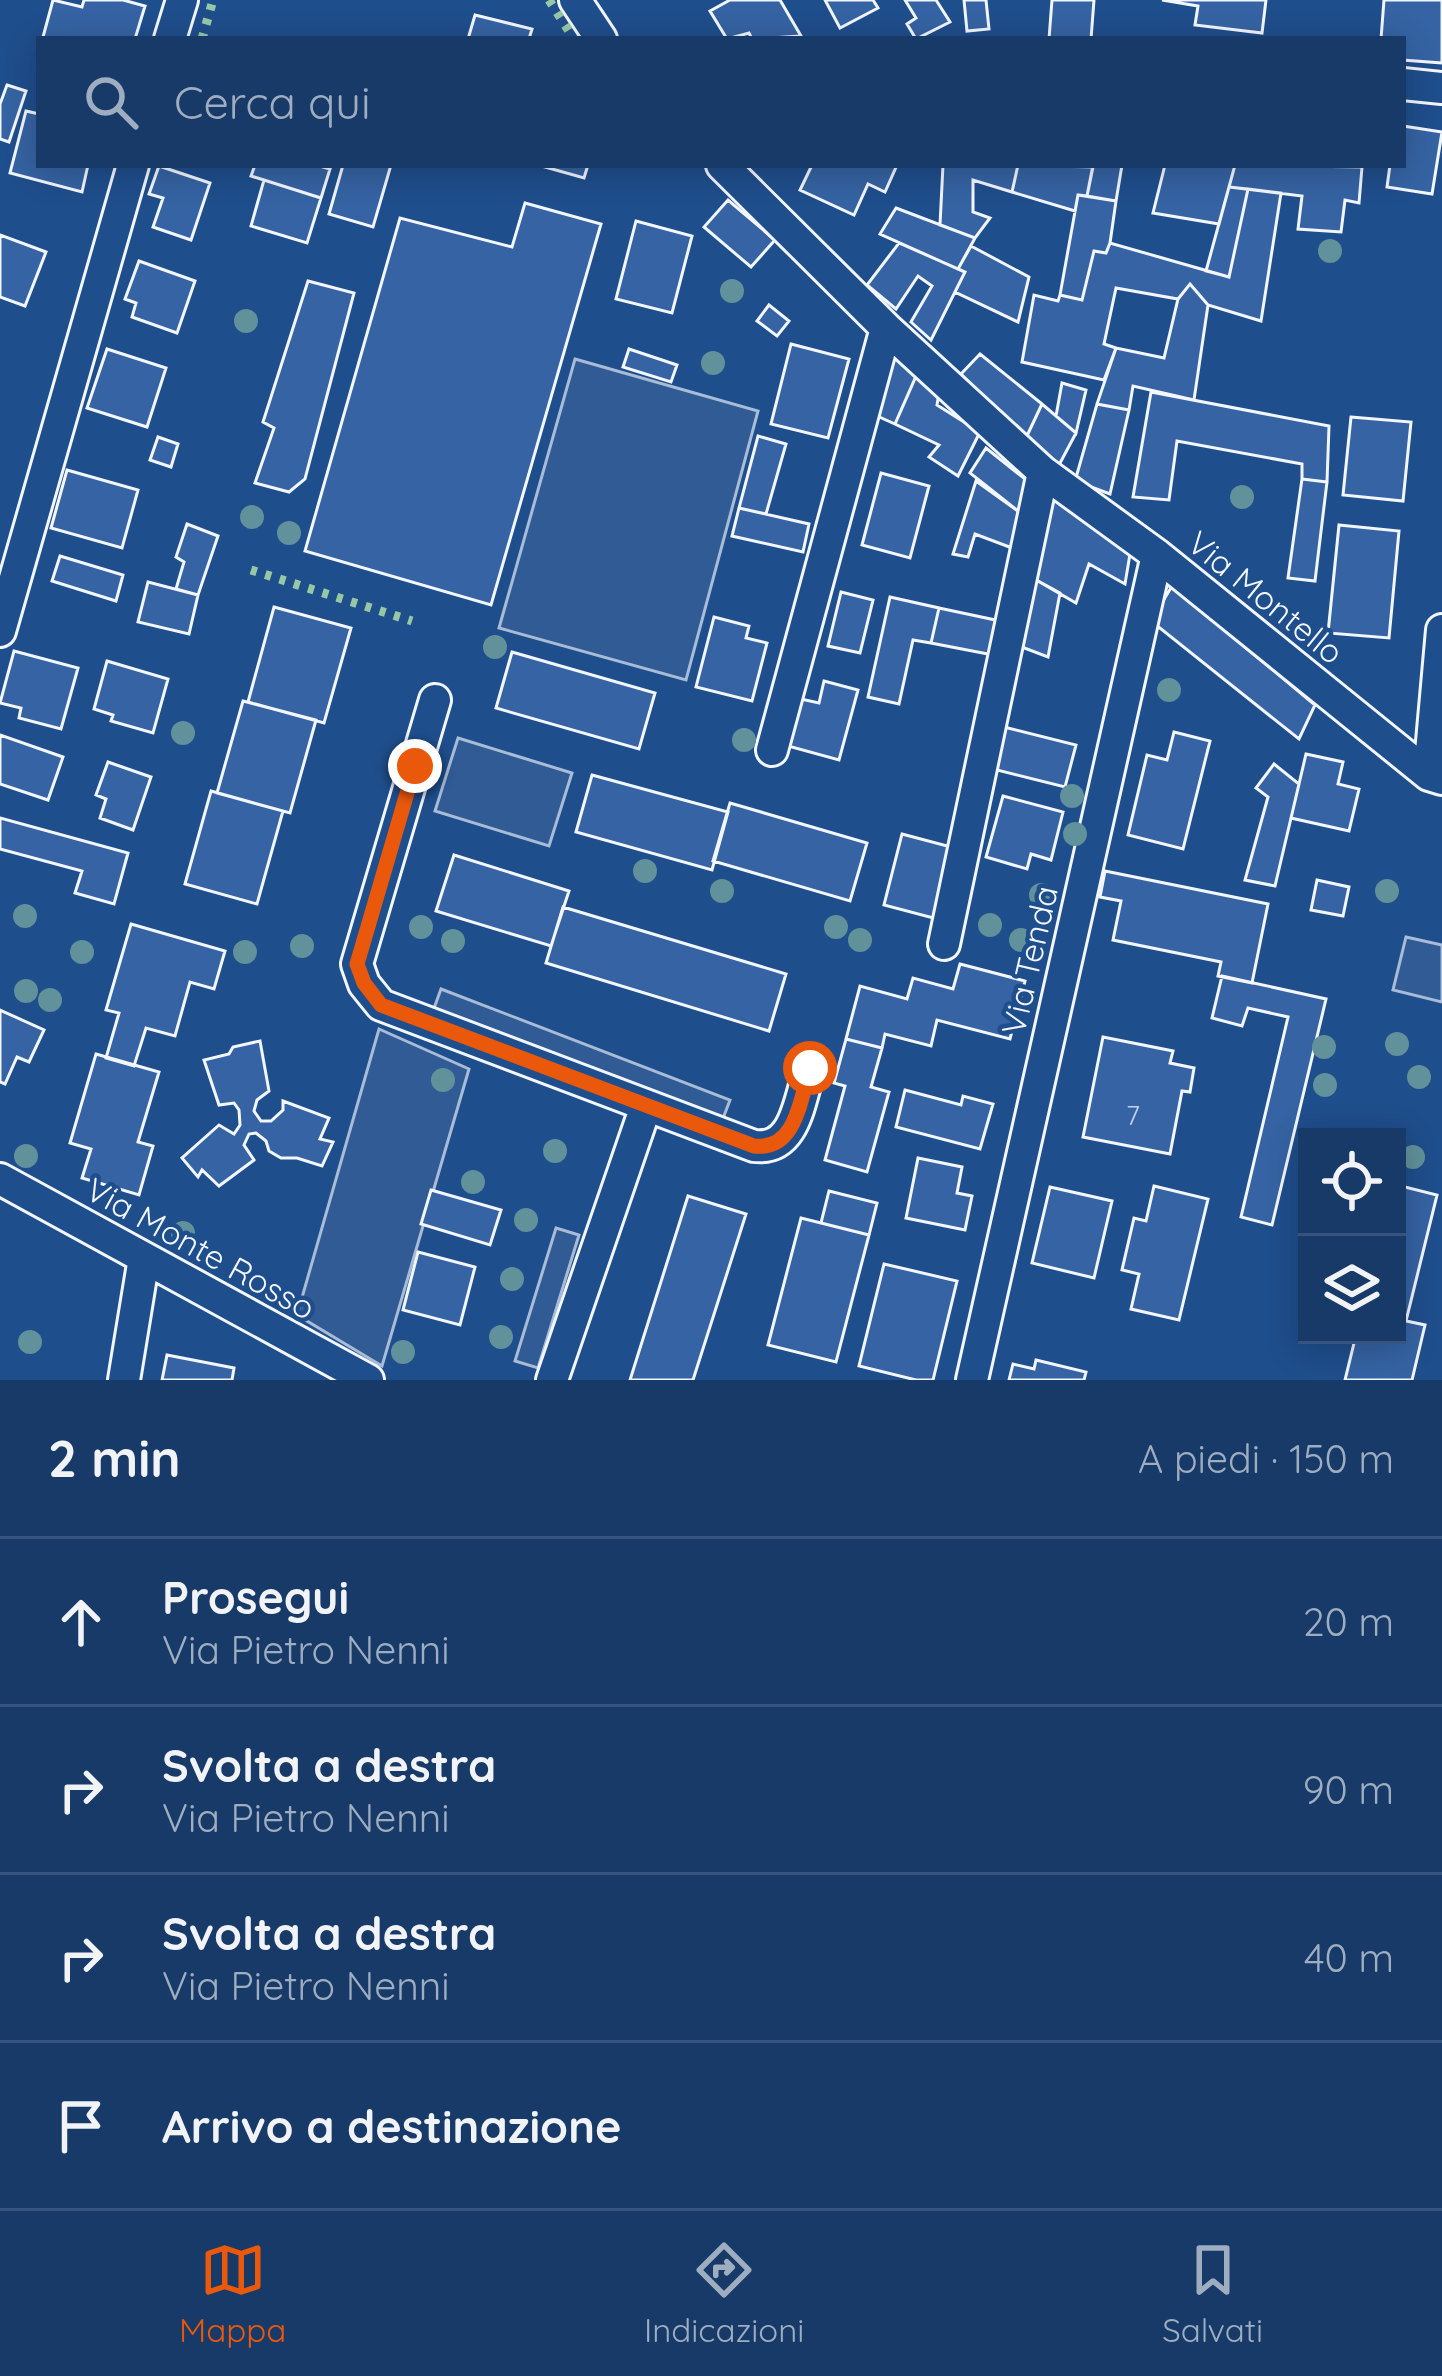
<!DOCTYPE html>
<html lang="it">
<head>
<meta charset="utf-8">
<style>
  :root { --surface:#173a69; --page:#244571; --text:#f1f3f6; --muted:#9eadc0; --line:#36547d; --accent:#ea580c }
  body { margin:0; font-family:Quicksand,sans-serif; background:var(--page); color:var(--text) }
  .controls { position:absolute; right:36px; bottom:36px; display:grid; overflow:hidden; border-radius:0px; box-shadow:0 6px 30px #0003 }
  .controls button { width:108px; height:108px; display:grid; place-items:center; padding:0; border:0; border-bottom:3px solid var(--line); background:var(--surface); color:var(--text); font:60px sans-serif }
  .stop { position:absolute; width:36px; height:36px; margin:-27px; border:9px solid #ea580c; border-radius:50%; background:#fff }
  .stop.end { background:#ea580c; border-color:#fff; box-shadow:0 3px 12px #0008 }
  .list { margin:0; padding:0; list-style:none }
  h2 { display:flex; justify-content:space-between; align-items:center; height:156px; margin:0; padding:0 48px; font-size:51px }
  h2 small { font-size:39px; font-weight:400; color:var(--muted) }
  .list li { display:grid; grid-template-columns:78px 1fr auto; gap:36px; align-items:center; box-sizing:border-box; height:168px; padding:0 48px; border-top:3px solid var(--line) }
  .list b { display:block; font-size:45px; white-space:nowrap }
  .list p { margin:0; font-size:39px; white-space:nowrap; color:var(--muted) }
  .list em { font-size:39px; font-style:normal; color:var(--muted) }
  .icon { flex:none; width:66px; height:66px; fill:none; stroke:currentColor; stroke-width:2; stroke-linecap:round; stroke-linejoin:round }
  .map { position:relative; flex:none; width:1442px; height:1380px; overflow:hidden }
  .search { position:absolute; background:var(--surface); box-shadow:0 6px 30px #0003; left:36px; right:36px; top:36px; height:132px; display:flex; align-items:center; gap:30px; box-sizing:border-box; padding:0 42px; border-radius:0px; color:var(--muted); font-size:45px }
  .sheet { height:828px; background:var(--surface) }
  nav { display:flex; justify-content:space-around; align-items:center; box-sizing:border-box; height:168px; border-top:3px solid var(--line); background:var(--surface); font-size:33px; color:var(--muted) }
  nav a { display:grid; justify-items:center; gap:6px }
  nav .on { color:var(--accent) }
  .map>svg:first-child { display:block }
</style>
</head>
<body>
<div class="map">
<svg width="1442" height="1380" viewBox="0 0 1442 1380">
  <rect width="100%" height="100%" fill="#1f4e8c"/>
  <path fill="#305b95" stroke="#a8bbd7" stroke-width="3" d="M575,359L758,411L686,680L499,628Z
    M458,738L572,773L549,846L435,811Z
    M1406,937L1442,945V1002L1393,990Z
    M441,989L730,1100L722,1121L433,1011Z
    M379,1029L469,1069L382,1366L297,1315Z
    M556,1228L579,1235L538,1368L515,1361Z"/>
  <path fill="#3563a3" stroke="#f2f6ff" stroke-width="3" d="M53,0L82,7L84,0H123L145,6L135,39H50L43,37Z
    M730,0H780L801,36L752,39L749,33L727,39L710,11Z
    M825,0H873L878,8L840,28Z
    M905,0H936L950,22L916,39L907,24L916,18Z
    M964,0H986L989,29L967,31Z
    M1052,0H1094L1091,39H1049Z
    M1162,0H1266L1262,33L1195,25L1198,6Z
    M1384,0H1442V63L1403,60V39H1381Z
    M475,15L532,29L529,39H468Z
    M7,85L26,91L9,142L0,139V104Z
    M26,111L39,114V165H88L82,192L10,173Z
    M1403,126L1442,132L1432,194L1387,187L1390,165H1403Z
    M255,165H316L330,169L321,198L251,176Z
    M343,165H391L373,227L329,214Z
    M538,165H588L584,178Z
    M812,165H897L885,192L868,184L854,215L800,190Z
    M943,165H1018L1012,192L973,180V212L990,218L975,238L940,225Z
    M1018,165L1093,167L1087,196L1078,195L1075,211L1012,192Z
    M1093,165H1122L1116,201L1087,196Z
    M1165,165H1235L1219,224L1153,213Z
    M1235,165L1362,167L1359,203L1345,200L1341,232L1298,229L1302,196L1229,187Z
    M159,166L210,183L191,240L153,227L163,198L149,194Z
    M264,180L321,198L307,243L251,226Z
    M1229,187L1248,189L1229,277L1206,271Z
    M1248,189L1281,193L1261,321L1208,305L1190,284L1178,299L1116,288L1104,344L1116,348L1104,380L1022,362L1034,295L1058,301L1060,295L1082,300L1094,251L1106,253L1110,243L1229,277Z
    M1078,195L1116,201L1110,243L1106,253L1094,251L1082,300L1060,295Z
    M728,200L775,240L751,267L704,227Z
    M525,203L601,224L491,605L305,551L400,218L512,247Z
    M896,208L975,238L958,269L880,234Z
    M636,221L692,236L672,313L616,299Z
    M0,235L46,252L25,306L0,297Z
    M899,243L965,272L931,340L911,322L932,286L918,276L896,309L867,285Z
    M971,246L1029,277L1018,322L955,292L965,272L958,269Z
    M139,261L195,281L177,333L132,317L136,303L125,299Z
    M308,281L354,293L305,479L289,492L255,483L274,428L263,422Z
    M1190,284L1208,305L1194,400L1133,386L1129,410L1097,404L1116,348L1164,358L1178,299Z
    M769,305L789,321L777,336L757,321Z
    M791,344L849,359L828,438L771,424Z
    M107,349L166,368L147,427L87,408Z
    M629,349L677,365L671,382L623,367Z
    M892,353L917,374L895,424L875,415Z
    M980,354L1042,404L1025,440L961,374Z
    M917,374L939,393L937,405L980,432L958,476L929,457L939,445L895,424Z
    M1062,383L1086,390L1076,433L1056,416Z
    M1151,392L1329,426L1327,482L1302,479V464L1177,441L1169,500L1133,497Z
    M1042,404L1076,433L1059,465L1025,440Z
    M1097,404L1129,410L1110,494L1075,481Z
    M1351,417L1411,422L1403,501L1343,495Z
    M758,436L786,444L766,514L739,508Z
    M158,437L178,444L171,467L150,460Z
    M986,448L1035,487L1022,514L970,473Z
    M67,470L138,490L122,548L51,528Z
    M881,473L929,486L910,558L862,545Z
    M1302,479L1327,482L1315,581L1288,578Z
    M976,481L1022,514L1012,548L975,534L968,557L953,554Z
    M1049,495L1130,554L1125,584L1089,564L1076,603L1031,577Z
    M739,508L809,524L803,552L732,536Z
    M187,524L218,536L198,595L176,589L184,562L176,557Z
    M1339,525L1399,531L1389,638L1328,633Z
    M60,556L123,575L116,601L52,581Z
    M1031,577L1060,593L1048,657L1019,646Z
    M148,582L198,595L189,634L138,622Z
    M1172,586L1315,705L1299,739L1151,621Z
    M841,592L873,600L860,653L828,646Z
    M890,597L939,608L931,643L913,640L899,704L868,697Z
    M274,607L351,628L324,723L248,702Z
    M939,608L1000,621L993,655L931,643Z
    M714,617L749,626L746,638L767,643L752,701L696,687Z
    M14,651L78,668L61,729L19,718L21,708L0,703Z
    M512,652L655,693L639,749L496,708Z
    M107,661L168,679L153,733L111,721L113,715L94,709Z
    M824,681L858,690L839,760L788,746L801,699L819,703Z
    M243,701L316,720L290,813L217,793Z
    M1000,726L1076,745L1065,787L989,768Z
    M1174,732L1210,741L1183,849L1128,835L1147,755L1167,760Z
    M0,735L63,757L48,800L0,784Z
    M1306,754L1343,762L1338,784L1359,789L1349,831L1291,818Z
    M108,762L151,777L133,830L100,818L106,799L96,795Z
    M1274,764L1299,784L1275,886L1245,880L1268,797L1256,788Z
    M592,775L728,812L712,870L576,832Z
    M211,791L283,811L257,904L185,884Z
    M1003,796L1063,812L1051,860L1031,854L1027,869L986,857Z
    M730,803L867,843L850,901L713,861Z
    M0,818L128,853L114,904L75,893L82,871L0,849Z
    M902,834L955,848L937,919L884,905Z
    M454,855L569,891L551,946L436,911Z
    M1105,871L1268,904L1252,983L1218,976L1221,962L1113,940L1121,901L1100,897Z
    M1317,880L1349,887L1343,916L1311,910Z
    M563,907L786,974L769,1031L546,963Z
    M131,924L225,951L214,989L190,982L175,1036L146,1028L134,1066L106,1058L119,1013L106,1010Z
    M960,964L1025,981L1010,1039L937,1020L931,1046L885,1034L882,1048L846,1039L860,986L907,999L913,978L953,989Z
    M1222,976L1326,999L1272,1225L1241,1217L1288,1017L1248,1008L1242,1026L1212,1018Z
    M0,1010L44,1030L29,1062L17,1057L5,1084L0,1082Z
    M1103,1037L1173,1051L1170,1063L1194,1068L1190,1092L1182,1091L1170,1154L1083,1137Z
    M846,1039L882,1048L871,1087L889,1092L867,1172L825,1160L845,1086L834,1083Z
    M260,1041L269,1091L257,1100L254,1111L261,1121H271L283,1110V1101L329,1118L320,1139L333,1142L322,1166L297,1158H281L269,1151L266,1141L256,1133L249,1134L244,1145L254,1160L219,1186L202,1170L198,1177L182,1158L219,1125L234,1134L240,1125L239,1110L234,1103L219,1105L204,1060L229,1054L233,1047Z
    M96,1054L159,1072L138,1142L153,1146L139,1195L82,1178L91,1149L70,1143Z
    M905,1090L961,1105L963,1096L993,1104L980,1149L896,1127Z
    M918,1158L962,1167L957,1193L972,1196L965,1230L906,1218Z
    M1397,1185L1437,1195L1406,1321L1397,1319Z
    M1154,1186L1208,1199L1179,1320L1131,1309L1139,1274L1122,1270L1134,1218L1146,1221Z
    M1050,1187L1112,1201L1094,1278L1032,1263Z
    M431,1190L501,1210L490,1245L421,1224Z
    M829,1191L877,1203L869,1235L821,1223Z
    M688,1196L746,1214L693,1380H630Z
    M801,1218L869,1235L836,1362L768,1345Z
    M418,1252L475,1267L460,1325L403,1310Z
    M884,1264L957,1281L933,1380H916L859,1366Z
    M1397,1319L1425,1325L1412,1380H1345L1356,1335H1397Z
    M167,1355L234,1368L232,1380H162Z
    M1036,1360L1086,1372L1084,1380H1009L1013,1364L1034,1369Z"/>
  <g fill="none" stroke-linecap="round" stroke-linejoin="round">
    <g stroke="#f2f6ff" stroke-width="36">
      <path id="minor" d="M575,0L601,39
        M170,39L182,0
        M1403,84L1442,88
        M722,165L886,328L1043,472L1157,555L1429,775L1442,779
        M0,631L133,165
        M435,700L357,964L364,984L381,1005L754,1146C796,1151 799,1100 810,1068
        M772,750L886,328
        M1429,775L1442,630
        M944,944L1043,472
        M0,1179L368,1380
        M124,1380L144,1258
        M552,1380L646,1106
        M972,1380L1157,555"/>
    </g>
    <use href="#minor" stroke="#1f4e8c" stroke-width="30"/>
    <path stroke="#97c8a6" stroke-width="9" stroke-dasharray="6 9" stroke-linecap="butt" d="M549,0L574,39
      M202,39L213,0
      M251,570L412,621"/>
  </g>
  <g fill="#61919a">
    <circle cx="1330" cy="251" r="12"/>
    <circle cx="732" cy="291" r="12"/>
    <circle cx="246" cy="321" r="12"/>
    <circle cx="713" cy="363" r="12"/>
    <circle cx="1242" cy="497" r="12"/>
    <circle cx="252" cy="517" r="12"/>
    <circle cx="289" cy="533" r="12"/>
    <circle cx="495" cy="647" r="12"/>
    <circle cx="1169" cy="690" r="12"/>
    <circle cx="183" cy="733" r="12"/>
    <circle cx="744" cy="740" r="12"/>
    <circle cx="1072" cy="796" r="12"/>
    <circle cx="1075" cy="834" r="12"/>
    <circle cx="645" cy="871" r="12"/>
    <circle cx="722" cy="891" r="12"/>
    <circle cx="1387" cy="891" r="12"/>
    <circle cx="1041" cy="895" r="12"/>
    <circle cx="25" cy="916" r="12"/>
    <circle cx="990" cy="925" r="12"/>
    <circle cx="421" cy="927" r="12"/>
    <circle cx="836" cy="927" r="12"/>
    <circle cx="860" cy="940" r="12"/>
    <circle cx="1021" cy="940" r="12"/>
    <circle cx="453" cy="941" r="12"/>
    <circle cx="302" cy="946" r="12"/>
    <circle cx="82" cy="952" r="12"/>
    <circle cx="245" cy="952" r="12"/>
    <circle cx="26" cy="991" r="12"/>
    <circle cx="50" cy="1000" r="12"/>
    <circle cx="1397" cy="1044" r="12"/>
    <circle cx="1324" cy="1047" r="12"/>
    <circle cx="1419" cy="1077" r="12"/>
    <circle cx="443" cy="1080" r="12"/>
    <circle cx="1325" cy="1085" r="12"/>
    <circle cx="555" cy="1151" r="12"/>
    <circle cx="26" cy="1156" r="12"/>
    <circle cx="1413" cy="1157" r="12"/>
    <circle cx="473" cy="1182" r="12"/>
    <circle cx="526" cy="1220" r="12"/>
    <circle cx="183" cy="1233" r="12"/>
    <circle cx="512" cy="1279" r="12"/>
    <circle cx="501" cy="1337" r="12"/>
    <circle cx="30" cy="1342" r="12"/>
    <circle cx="403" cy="1352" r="12"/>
  </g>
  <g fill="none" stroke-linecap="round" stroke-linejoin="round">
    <path stroke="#ea580c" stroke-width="15" d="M415,766L357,964L364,983L381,1005L754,1146C796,1151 800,1100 810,1068"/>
  </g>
  <g text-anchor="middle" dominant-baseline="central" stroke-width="9" stroke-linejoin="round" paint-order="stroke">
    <g font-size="27" fill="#c3d1e8">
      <text x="1133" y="1115">7</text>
    </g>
    <g font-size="33" fill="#f2f6ff" stroke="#1f4e8c">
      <text transform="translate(1266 597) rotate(39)">Via Montello</text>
      <text transform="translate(1029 960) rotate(-77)">Via Tenda</text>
      <text transform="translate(201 1248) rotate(29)">Via Monte Rosso</text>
    </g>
  </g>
</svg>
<div class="controls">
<button><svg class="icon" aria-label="locate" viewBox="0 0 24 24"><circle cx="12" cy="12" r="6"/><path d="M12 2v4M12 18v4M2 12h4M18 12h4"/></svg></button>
<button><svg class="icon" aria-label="layers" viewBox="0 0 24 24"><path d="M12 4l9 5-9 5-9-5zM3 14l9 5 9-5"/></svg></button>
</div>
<div class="stop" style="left:810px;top:1068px"></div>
<div class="stop end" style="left:415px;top:766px"></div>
<div class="search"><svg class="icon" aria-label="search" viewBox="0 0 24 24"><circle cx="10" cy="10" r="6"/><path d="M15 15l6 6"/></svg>Cerca qui</div>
</div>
<section class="sheet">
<h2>2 min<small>A piedi · 150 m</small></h2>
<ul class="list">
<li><svg class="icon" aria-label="ahead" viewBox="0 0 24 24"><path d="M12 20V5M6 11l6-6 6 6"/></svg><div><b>Prosegui</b><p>Via Pietro Nenni</p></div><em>20 m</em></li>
<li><svg class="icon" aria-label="right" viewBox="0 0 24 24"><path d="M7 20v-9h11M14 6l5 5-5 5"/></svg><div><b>Svolta a destra</b><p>Via Pietro Nenni</p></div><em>90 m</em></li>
<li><svg class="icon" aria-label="right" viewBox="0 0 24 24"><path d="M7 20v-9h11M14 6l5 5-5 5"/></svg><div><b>Svolta a destra</b><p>Via Pietro Nenni</p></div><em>40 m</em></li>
<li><svg class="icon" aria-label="arrive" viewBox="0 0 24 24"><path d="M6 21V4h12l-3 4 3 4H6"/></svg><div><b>Arrivo a destinazione</b></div></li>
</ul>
</section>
<nav>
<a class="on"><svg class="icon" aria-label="map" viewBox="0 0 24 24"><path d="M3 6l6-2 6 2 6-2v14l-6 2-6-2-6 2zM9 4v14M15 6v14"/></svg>Mappa</a>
<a><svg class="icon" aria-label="directions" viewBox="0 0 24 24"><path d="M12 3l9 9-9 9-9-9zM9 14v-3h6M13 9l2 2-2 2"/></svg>Indicazioni</a>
<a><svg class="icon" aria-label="saved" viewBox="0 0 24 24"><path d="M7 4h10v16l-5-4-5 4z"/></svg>Salvati</a>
</nav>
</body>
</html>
